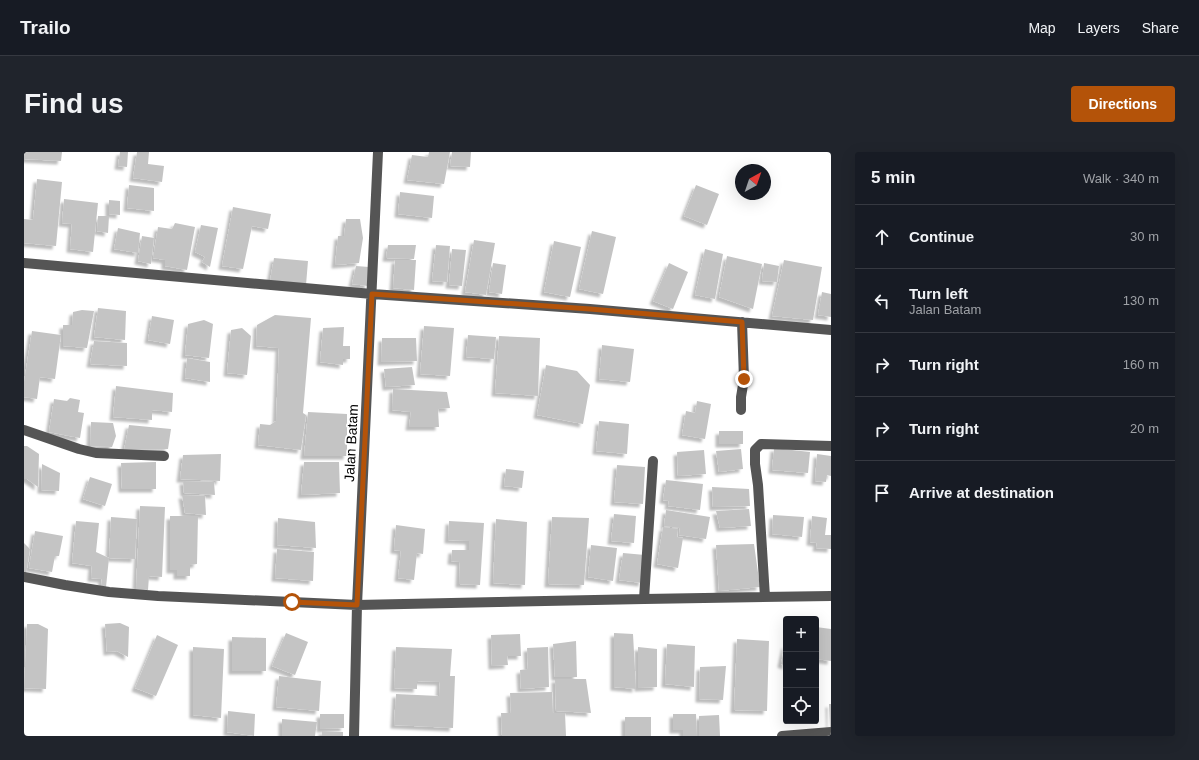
<!DOCTYPE html>
<html lang="en">
<head>
<meta charset="utf-8">
<style>
  :root { --surface:#171b24; --page:#20242c; --text:#f1f3f6; --muted:#9ea1a6; --line:#363941; --accent:#b45309 }
  body { margin:0; font-family:Helvetica,sans-serif; background:var(--page); color:var(--text) }
  .controls { position:absolute; right:12px; bottom:12px; display:grid; overflow:hidden; border-radius:4px; box-shadow:0 4px 16px #0002 }
  .controls button { width:36px; height:36px; display:grid; place-items:center; padding:0; border:0; border-bottom:1px solid var(--line); background:var(--surface); color:var(--text); font:20px sans-serif }
  .compass { position:absolute; left:711px; top:12px; width:36px; height:36px; border-radius:50%; background:var(--surface); box-shadow:0 4px 16px #0002; rotate:40deg }
  .stop { position:absolute; width:12px; height:12px; margin:-9px; border:3px solid #b45309; border-radius:50%; background:#fff }
  .stop.end { background:#b45309; border-color:#fff; box-shadow:0 1px 4px #0008 }
  .list { margin:0; padding:0; list-style:none }
  h2 { display:flex; justify-content:space-between; align-items:center; height:52px; margin:0; padding:0 16px; font-size:17px }
  h2 small { font-size:13px; font-weight:400; color:var(--muted) }
  .list li { display:grid; grid-template-columns:26px 1fr auto; gap:12px; align-items:center; box-sizing:border-box; height:64px; padding:0 16px; border-top:1px solid var(--line) }
  .list b { display:block; font-size:15px; white-space:nowrap }
  .list p { margin:0; font-size:13px; white-space:nowrap; color:var(--muted) }
  .list em { font-size:13px; font-style:normal; color:var(--muted) }
  .icon { flex:none; width:22px; height:22px; fill:none; stroke:currentColor; stroke-width:2; stroke-linecap:round; stroke-linejoin:round }
  .map { position:relative; flex:none; width:807px; height:584px; overflow:hidden; border-radius:4px }
  header { display:flex; align-items:center; gap:24px; box-sizing:border-box; height:56px; padding:0 20px; background:var(--surface); border-bottom:1px solid var(--line) }
  header strong { font-size:19px }
  nav { display:flex; gap:22px; margin-inline-start:auto; font-size:14px }
  .intro { display:flex; align-items:center; justify-content:space-between; box-sizing:border-box; height:96px; padding:0 24px }
  h1 { margin:0; font-size:28px }
  .button { padding:10px 18px; border-radius:4px; background:var(--accent); color:#fff; font-size:14px; font-weight:700 }
  main { display:flex; gap:24px; padding:0 24px }
  aside { flex:1; background:var(--surface); border-radius:4px; box-shadow:0 4px 16px #0002 }
  .map>svg:first-child { display:block }
</style>
</head>
<body>
<header>
<strong>Trailo</strong>
<nav><a>Map</a><a>Layers</a><a>Share</a></nav>
</header>
<div class="intro"><h1>Find us</h1><a class="button">Directions</a></div>
<main>
<div class="map">
<svg width="807" height="584" viewBox="0 0 807 584">
  <defs>
    <filter id="shadow"><feDropShadow dx="-3.5" dy="3.5" stdDeviation="1" flood-color="#0004"/></filter>
  </defs>
  <rect width="100%" height="100%" fill="#fff"/>
  <path fill="#c4c4c4" filter="url(#shadow)" d="M0,0H38L37,9L0,7Z
    M96,0H104L103,15L94,14Z
    M113,0H125L124,12L140,14L138,30L109,26Z
    M405,0H426L420,32L383,28L388,3L404,5Z
    M428,0H447L446,15L426,14Z
    M13,27L38,30L32,94L0,91V67L9,68Z
    M105,33L130,36V59L103,56Z
    M672,33L695,42L683,73L660,64Z
    M376,40L410,44L408,66L374,62Z
    M40,47L74,51L69,100L46,97L48,72L38,71Z
    M85,48L96,49V63L85,62Z
    M209,55L247,62L244,77L228,74L219,117L198,114Z
    M74,64H85L84,81L73,79Z
    M322,67H336L339,86L335,111L311,113L314,84H320Z
    M151,71L171,75L163,118L141,114V108L129,106L134,75L148,77Z
    M177,73L194,76L186,115L178,110L181,105L171,100Z
    M94,76L116,81L114,101L90,97Z
    M568,79L592,85L579,142L555,137Z
    M118,84L130,86L127,112L114,109Z
    M450,88L471,91L462,143L441,140Z
    M530,89L557,95L546,145L520,140Z
    M364,93H392L390,107L362,106Z
    M412,93L426,94L423,130L408,129Z
    M428,97L442,98L438,134L425,133Z
    M681,97L699,102L691,147L671,143Z
    M703,104L738,112L729,157L695,145Z
    M250,106L284,109L282,133L246,129Z
    M371,108H392L390,138L369,136Z
    M760,108L798,115L789,168L748,164Z
    M469,111L482,113L478,142L465,140Z
    M645,111L664,120L649,157L629,149Z
    M740,111L755,114L753,130L738,129Z
    M332,114L345,115L344,134L328,132Z
    M798,140L807,142V165L794,163Z
    M74,156L102,159L101,188L70,185Z
    M58,158L70,159L63,196L39,194V173H48L49,160Z
    M251,163L287,166L279,261L282,263L277,298L234,293L236,272L246,273L252,269L255,196L232,194L233,173Z
    M128,164L150,168L146,192L124,188Z
    M180,168L189,172L185,206L161,203L164,172Z
    M400,174L430,176L426,224L396,222Z
    M320,175L319,194H326V207H319V213L296,210L299,176Z
    M218,176L227,184L223,223L203,221L207,178Z
    M8,179L37,183L31,227L16,225L13,247L0,245V230Z
    M444,183L472,185L470,207L442,205Z
    M475,184L516,186L514,244L471,241Z
    M358,186H392L393,209L357,210Z
    M70,189L103,191V214L66,212Z
    M578,193L610,197L606,230L575,227Z
    M163,206L186,210V230L161,226Z
    M522,213L553,219L566,233L559,272L513,263Z
    M388,215L391,233L362,235L360,217Z
    M92,234L149,241L148,260L128,258V268L89,265Z
    M369,237L423,240L426,256L414,257L415,275H385L387,260L368,258Z
    M46,246L56,248L54,260L60,261L56,286L25,280L30,247L43,249Z
    M673,249L687,252L681,287L658,283L662,259L671,261Z
    M284,260L323,262V304H280Z
    M575,269L605,272L603,302L572,299Z
    M67,270L89,271L92,284L88,295L66,294Z
    M105,273L147,277L144,297L100,298Z
    M695,279H719V292H695Z
    M0,294H3L15,302L14,335L3,327H0Z
    M750,296L786,300L784,321L748,318Z
    M717,297L719,317L695,320L692,299Z
    M680,298L682,322L654,324L653,300Z
    M197,302L196,329L156,327L159,303Z
    M793,302L807,304V324L803,323L802,330L791,329Z
    M132,310V337H98L97,311Z
    M280,310H315L316,341L277,343Z
    M18,312L36,321L35,339L17,338Z
    M593,313L621,315L619,352L590,350Z
    M482,317L500,319L498,336L480,334Z
    M66,325L88,332L81,354L59,347Z
    M642,328L679,332L676,358L644,354L645,349L639,348Z
    M159,329L190,330L191,343L160,341Z
    M688,335L725,337L726,354L689,355Z
    M158,343L181,344L182,363L161,361Z
    M116,354L141,355L138,425L125,424L124,438L112,437Z
    M725,357L727,374L696,376L692,359Z
    M642,358L686,365L682,387L655,383L656,376L640,374Z
    M590,362L612,364L610,391L587,389Z
    M749,363L780,365L778,385L748,382Z
    M146,364H174L173,412L166,413V424H153V418H146Z
    M788,364L803,366L801,383H807V397L792,396L793,391L786,390Z
    M87,365L113,367L111,407L85,406Z
    M528,365L565,366L560,433L524,432Z
    M254,366L291,370L292,396L253,393Z
    M472,367L503,370L501,433L469,431Z
    M52,369L75,371L72,400L85,406L82,435L77,434L78,427L67,426L68,414L48,411Z
    M425,369L460,371L456,433L435,432L436,410L427,409L428,398H445V389L424,388Z
    M372,373L401,377L399,402L393,401L390,428L374,426L377,399L370,398Z
    M639,375L654,377L653,385L659,386L654,416L633,412Z
    M11,379L39,384L35,404H31L28,420L5,416Z
    M0,391L6,397L2,423L0,422Z
    M730,392L736,435L695,439L692,393Z
    M567,393L593,396L589,429L564,425Z
    M253,397L290,400L289,429L251,426Z
    M599,401L621,403L618,431L595,428Z
    M96,471L105,475L104,505L93,499L83,500L81,472Z
    M3,472H14L24,477L22,537L0,536Z
    M792,475L807,477V509L792,507Z
    M262,481L284,490L271,523L248,514Z
    M590,481L609,482L612,537L590,535Z
    M496,482L497,504H483L484,513L468,514L467,483Z
    M133,483L154,493L132,544L111,536Z
    M208,485L242,486V519H208Z
    M713,487L745,489L743,559L710,558Z
    M552,489L553,525H531L529,492Z
    M643,492L671,494L670,535L641,532Z
    M761,493H762V514L757,512Z
    M169,495L200,497L197,566L169,563Z
    M372,495L428,497L426,524H431L429,576L370,573L372,542L415,544L416,530L393,529V537L370,536Z
    M524,495L525,535L497,537L496,518L504,517L503,496Z
    M614,495L633,497V535L614,536Z
    M702,514L699,548L675,547L676,515Z
    M255,524L297,529L295,559L252,555Z
    M531,527H562L567,561L532,559Z
    M528,540L529,561H541L542,584H478L477,561H487L486,541Z
    M805,552H807V577H806Z
    M204,559L231,562L230,584L203,580Z
    M296,562H320V576L296,577Z
    M649,562H672L673,584H659V578H649Z
    M695,563L696,584H675V564Z
    M601,565H627V584H601Z
    M258,567L293,570L291,584H258Z
    M298,579L319,580V584H298Z"/>
  <g fill="none" stroke-linecap="round" stroke-linejoin="round">
    <path stroke="#555" stroke-width="10" d="M0,111L348,142L566,157L807,178
      M717,258V245L720,227L718,170
      M0,278L55,297L72,301L140,304
      M0,425L41,433L85,440L134,444L333,453L620,447L807,444
      M741,445L734,333L731,312V298L737,292L807,294
      M620,447L629,309
      M330,584L333,453L354,0
      M758,584L807,580"/>
  </g>
  <g fill="none" stroke-linecap="round" stroke-linejoin="round">
    <path stroke="#b45309" stroke-width="5" d="M268,450L333,453L348,142L566,157L718,170L720,227"/>
  </g>
  <g text-anchor="middle" dominant-baseline="central" stroke-width="3.5" stroke-linejoin="round" paint-order="stroke">
    <g font-size="14" fill="#000" stroke="#fff">
      <text transform="translate(327 291) rotate(-87)">Jalan Batam</text>
    </g>
  </g>
</svg>
<div class="controls">
<button>+</button>
<button>−</button>
<button><svg class="icon" aria-label="locate" viewBox="0 0 24 24"><circle cx="12" cy="12" r="6"/><path d="M12 2v4M12 18v4M2 12h4M18 12h4"/></svg></button>
</div>
<svg class="compass" viewBox="-18 -18 36 36"><path d="M0-13l5 13h-10z" fill="#e53935"/><path d="M0 13l5-13h-10z" fill="#9ea1a6"/></svg>
<div class="stop" style="left:268px;top:450px"></div>
<div class="stop end" style="left:720px;top:227px"></div>
</div>
<aside>
<h2>5 min<small>Walk · 340 m</small></h2>
<ul class="list">
<li><svg class="icon" aria-label="ahead" viewBox="0 0 24 24"><path d="M12 20V5M6 11l6-6 6 6"/></svg><div><b>Continue</b></div><em>30 m</em></li>
<li><svg class="icon" aria-label="left" viewBox="0 0 24 24"><path d="M17 20v-9H6M10 6l-5 5 5 5"/></svg><div><b>Turn left</b><p>Jalan Batam</p></div><em>130 m</em></li>
<li><svg class="icon" aria-label="right" viewBox="0 0 24 24"><path d="M7 20v-9h11M14 6l5 5-5 5"/></svg><div><b>Turn right</b></div><em>160 m</em></li>
<li><svg class="icon" aria-label="right" viewBox="0 0 24 24"><path d="M7 20v-9h11M14 6l5 5-5 5"/></svg><div><b>Turn right</b></div><em>20 m</em></li>
<li><svg class="icon" aria-label="arrive" viewBox="0 0 24 24"><path d="M6 21V4h12l-3 4 3 4H6"/></svg><div><b>Arrive at destination</b></div></li>
</ul>
</aside>
</main>
</body>
</html>
